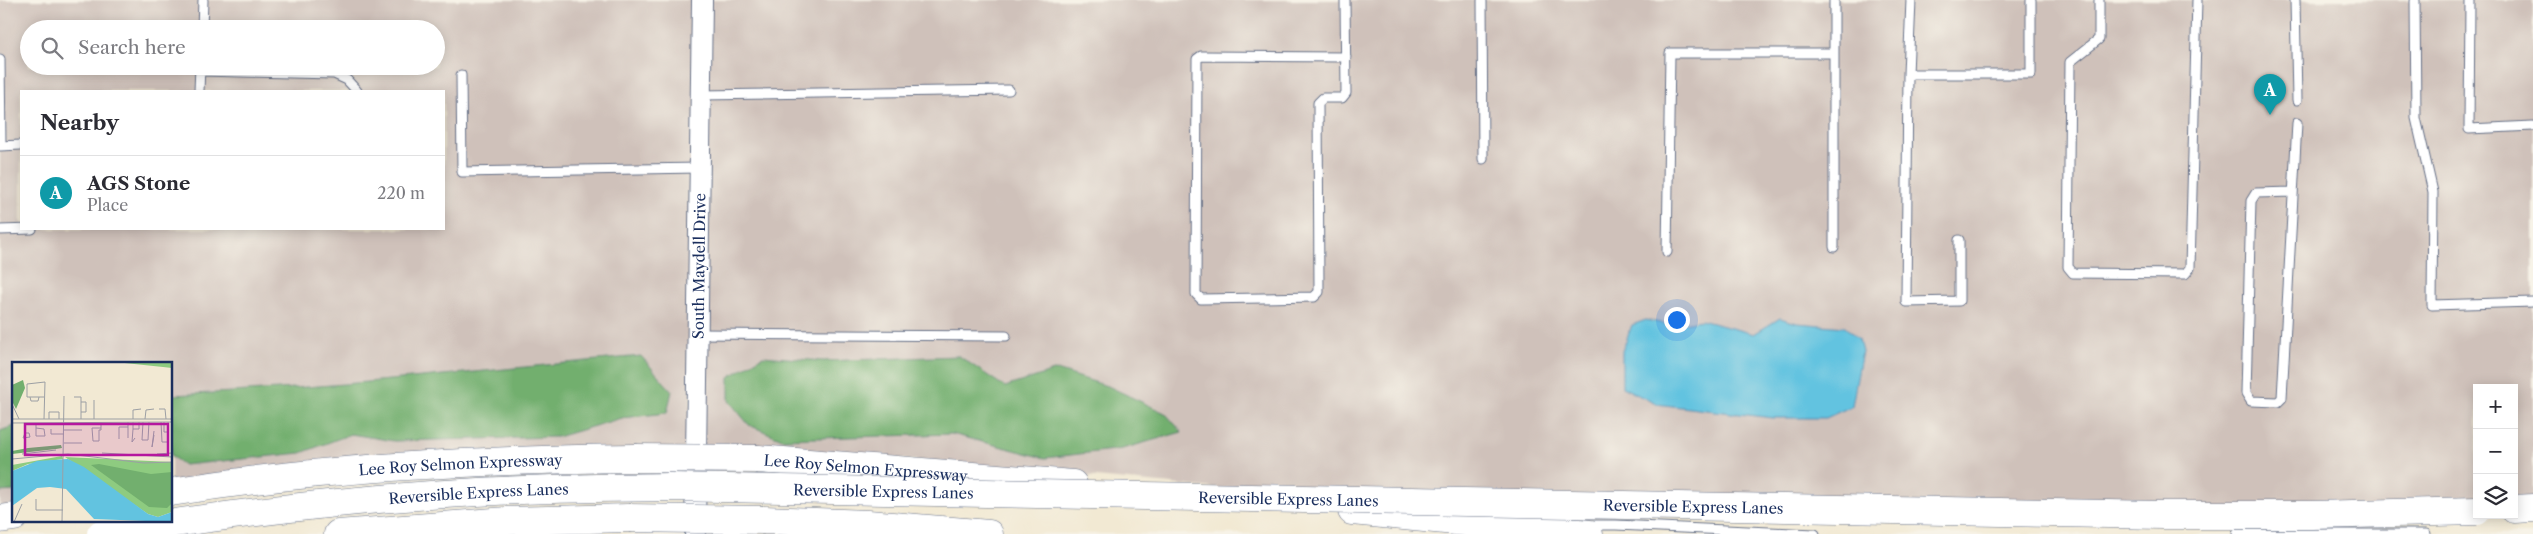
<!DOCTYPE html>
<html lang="en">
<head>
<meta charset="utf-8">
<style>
  :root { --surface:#fff; --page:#f7f7f7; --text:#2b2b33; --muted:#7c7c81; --line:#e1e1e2; --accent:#0b8043 }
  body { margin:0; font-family:"Libre Caslon Text",serif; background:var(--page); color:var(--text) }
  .controls { position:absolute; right:15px; bottom:15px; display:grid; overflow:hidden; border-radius:0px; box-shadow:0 2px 12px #0003 }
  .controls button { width:45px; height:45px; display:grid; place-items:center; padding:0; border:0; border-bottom:1px solid var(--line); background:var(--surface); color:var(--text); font:25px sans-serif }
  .you { position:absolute; left:1676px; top:319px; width:18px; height:18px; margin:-12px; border:4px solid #fff; border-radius:50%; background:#1a73e8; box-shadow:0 0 0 8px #1a73e833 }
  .badge { display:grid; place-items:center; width:32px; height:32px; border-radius:50%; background:var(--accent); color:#fff; font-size:16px; font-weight:700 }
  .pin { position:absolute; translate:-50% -41px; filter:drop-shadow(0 1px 2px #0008) }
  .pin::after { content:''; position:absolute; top:26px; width:18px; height:15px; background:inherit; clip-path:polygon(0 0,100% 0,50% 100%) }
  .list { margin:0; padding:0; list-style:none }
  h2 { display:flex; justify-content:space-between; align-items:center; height:65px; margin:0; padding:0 20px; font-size:21px }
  h2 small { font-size:16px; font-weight:400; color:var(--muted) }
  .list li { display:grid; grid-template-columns:32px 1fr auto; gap:15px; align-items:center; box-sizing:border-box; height:75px; padding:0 20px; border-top:1px solid var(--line) }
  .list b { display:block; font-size:19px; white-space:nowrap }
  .list p { margin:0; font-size:16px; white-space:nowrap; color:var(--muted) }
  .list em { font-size:16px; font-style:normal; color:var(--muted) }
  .icon { flex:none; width:28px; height:28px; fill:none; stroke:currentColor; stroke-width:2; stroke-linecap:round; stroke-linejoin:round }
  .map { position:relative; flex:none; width:2533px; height:534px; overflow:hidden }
  .search { position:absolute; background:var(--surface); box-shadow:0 2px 12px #0003; left:20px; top:20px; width:425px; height:55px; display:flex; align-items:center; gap:12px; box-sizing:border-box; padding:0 18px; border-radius:28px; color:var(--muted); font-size:19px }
  .panel { position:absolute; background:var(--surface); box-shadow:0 2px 12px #0003; left:20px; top:90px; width:425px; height:140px; border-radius:0px }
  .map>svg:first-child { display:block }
</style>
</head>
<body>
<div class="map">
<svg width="2533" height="534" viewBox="0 0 2533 534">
  <rect width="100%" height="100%" fill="#f7f3e8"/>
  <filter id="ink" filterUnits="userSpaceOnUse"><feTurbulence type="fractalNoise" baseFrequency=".02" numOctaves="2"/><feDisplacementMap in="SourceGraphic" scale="10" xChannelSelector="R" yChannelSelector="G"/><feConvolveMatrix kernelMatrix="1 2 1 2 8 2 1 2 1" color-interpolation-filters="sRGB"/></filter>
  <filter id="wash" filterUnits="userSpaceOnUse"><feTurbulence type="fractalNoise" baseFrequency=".0096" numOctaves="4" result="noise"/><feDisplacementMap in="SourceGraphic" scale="20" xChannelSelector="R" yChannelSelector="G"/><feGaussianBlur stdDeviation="1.12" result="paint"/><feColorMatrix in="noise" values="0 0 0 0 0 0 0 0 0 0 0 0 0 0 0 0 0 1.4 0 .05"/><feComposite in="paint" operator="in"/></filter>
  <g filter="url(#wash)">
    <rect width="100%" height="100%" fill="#f2e9d3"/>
    <path fill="#cfc1ba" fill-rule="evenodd" d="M0,0H701L689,449L171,486V363H14V511L0,513ZM29,29H436V66H29ZM21,91H444V229H21Z
      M707,0H2533V509H2514V388H2477V510L1428,508L871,456L694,446Z"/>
    <path fill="#72af6e" stroke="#466f66" d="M641,356L672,391L667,413L622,418L557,437L394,441L351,434L301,453L184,465L171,456V395C329,389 484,370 641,356Z
      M763,356L823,361L959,356L1005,387L1057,370L1110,387L1165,413L1182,432L1122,449L1045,458L952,434L782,439L749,425L729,401V377Z
      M14,426V491L0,492V431Z"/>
    <path fill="#62c3e0" stroke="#3e799f" d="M1780,318L1797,323L1845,327L1859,339L1862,351L1852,406L1826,418H1773L1656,404L1622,387V351L1632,325L1646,320L1670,325L1701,320L1754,334Z"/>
  </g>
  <g filter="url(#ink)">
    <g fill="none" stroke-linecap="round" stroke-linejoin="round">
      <g stroke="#667087" stroke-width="11">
        <path id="service" d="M1345,0L1346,93L1342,98H1323L1318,103L1319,292L1314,297L1201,299L1196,294L1197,59L1201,56L1346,57
          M1482,0L1483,159
          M1911,0L1908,74H2031V0
          M2099,0V39L2070,62L2068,267L2073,273L2185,274L2190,268L2197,0
          M2295,0L2297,100
          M2415,0L2416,118L2433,192L2432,305L2533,302
          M2470,0L2469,129L2533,126
          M202,29L203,0
          M0,59L1,145
          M200,71L334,74L347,80L357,91
          M1908,74L1906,302L1959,301V240
          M461,75L462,172L700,168
          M199,91L200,66
          M701,95L1009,90
          M0,146L21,145
          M2292,192L2256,193L2251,201L2246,393L2251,401L2278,402L2282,398L2297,123
          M0,230L32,229
          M1834,247V0
          M1667,252L1670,53H1834
          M698,334L1006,336
          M1588,525H1616L1815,534
          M2237,534H2426"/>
      </g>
      <g stroke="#667087" stroke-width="22">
        <g id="tertiary">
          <path id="s1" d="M695,534L702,0"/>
        </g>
      </g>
      <g stroke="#667087" stroke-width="29">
        <g id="motorway">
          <path id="s2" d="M758,459L1073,484"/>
          <path id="s3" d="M171,492C325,467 480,460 635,458"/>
          <path d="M2514,509L2533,508"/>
          <path d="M1352,511L1589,534"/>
          <path d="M0,519L14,517"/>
          <path d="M764,520L868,524L989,534"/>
          <path d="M338,534L507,521L629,518"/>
        </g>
      </g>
      <use href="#service" stroke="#fff" stroke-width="9"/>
      <use href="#tertiary" stroke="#fff" stroke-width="20"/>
      <use href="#motorway" stroke="#fff" stroke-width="28"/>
      <g stroke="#667087" stroke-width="29" stroke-linecap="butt">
        <g id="motorway-bridge">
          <path d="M635,458L758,459"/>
          <path d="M629,518L764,520"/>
          <path id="s4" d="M101,534C221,515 341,500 462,493C531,488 601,488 670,487L2162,515H2312L2477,511"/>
        </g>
      </g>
      <use href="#motorway-bridge" stroke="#fff" stroke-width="28"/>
    </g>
  </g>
  <g text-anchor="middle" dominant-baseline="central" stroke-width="4.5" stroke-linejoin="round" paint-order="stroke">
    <g font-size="15" fill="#1b2f5e" stroke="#f7f3e8">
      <text stroke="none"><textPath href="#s1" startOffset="268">South Maydell Drive</textPath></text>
      <text stroke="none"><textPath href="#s3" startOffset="291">Lee Roy Selmon Expressway</textPath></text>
      <text stroke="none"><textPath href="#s2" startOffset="108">Lee Roy Selmon Expressway</textPath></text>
      <text stroke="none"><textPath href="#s4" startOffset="785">Reversible Express Lanes</textPath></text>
      <text stroke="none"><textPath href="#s4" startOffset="380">Reversible Express Lanes</textPath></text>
      <text stroke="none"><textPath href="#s4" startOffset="1190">Reversible Express Lanes</textPath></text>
      <text stroke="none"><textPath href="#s4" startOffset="1595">Reversible Express Lanes</textPath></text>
    </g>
  </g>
  <g transform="translate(12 362)">
    <rect width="160" height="160" fill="#f2e9d3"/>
    <path d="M103,0H160V6L151,5ZM50,94L51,97L16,102L0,109V103ZM53,95L160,100V150L146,155L136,152Z" fill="#8ecb80"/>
    <path d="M11,18L13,26L4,47L0,39V23ZM49,83L50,86L44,87L0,92V89L16,86ZM87,102L139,112L160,110V141L155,146L137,145L79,103Z" fill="#72af6e"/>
    <path d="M56,97L72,105L136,152L146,155L160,150V160L82,157L54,127L38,125L25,126L0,144V109L25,99Z" fill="#62c3e0"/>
    <path fill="none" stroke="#9c9fa4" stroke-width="1" d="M18,35L19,39H26L27,35M32,35H15V22L33,20L32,57M62,35H69V57M82,38V57M0,42L7,57M147,47H153L154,57M69,50H74V40H69M0,57H160M37,57V50H47V57M121,57V48L129,47M133,57L134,48L142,47M89,60V68H87V79H81L80,66H89M121,60V67H127V60M131,60L130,78H136L137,60M149,60L150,80H156M152,60V70H156V60M0,61L160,60M13,61V71H17L18,75L11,76L13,71M24,66L32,67L33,74H24V61M39,67V72H52M121,67L120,80L123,76M52,68H70M142,73L140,85L142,69M116,76V60M107,77V65H116M52,81H70M90,91L160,95M10,92L44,88M145,92L160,91M0,97L56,92L132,101L160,100M24,137V148H51M2,160L10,142M50,160L52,34"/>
    <path fill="#b5179e" fill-opacity="0.15" stroke="#b5179e" stroke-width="2.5" d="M13,62H156V93H13Z"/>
    <rect width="160" height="160" fill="none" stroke="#1b2f5e" stroke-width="2.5"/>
  </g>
</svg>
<div class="controls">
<button>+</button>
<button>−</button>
<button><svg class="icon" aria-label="layers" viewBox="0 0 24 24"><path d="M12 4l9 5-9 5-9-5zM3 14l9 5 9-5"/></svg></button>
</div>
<div class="you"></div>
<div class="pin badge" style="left:2270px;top:115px;background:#0f9aa8">A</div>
<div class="search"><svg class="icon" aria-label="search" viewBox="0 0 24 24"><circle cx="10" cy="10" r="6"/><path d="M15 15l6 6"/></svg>Search here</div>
<section class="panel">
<h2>Nearby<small></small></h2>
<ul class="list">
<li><span class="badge" style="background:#0f9aa8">A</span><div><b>AGS Stone</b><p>Place</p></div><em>220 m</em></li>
</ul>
</section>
</div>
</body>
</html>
